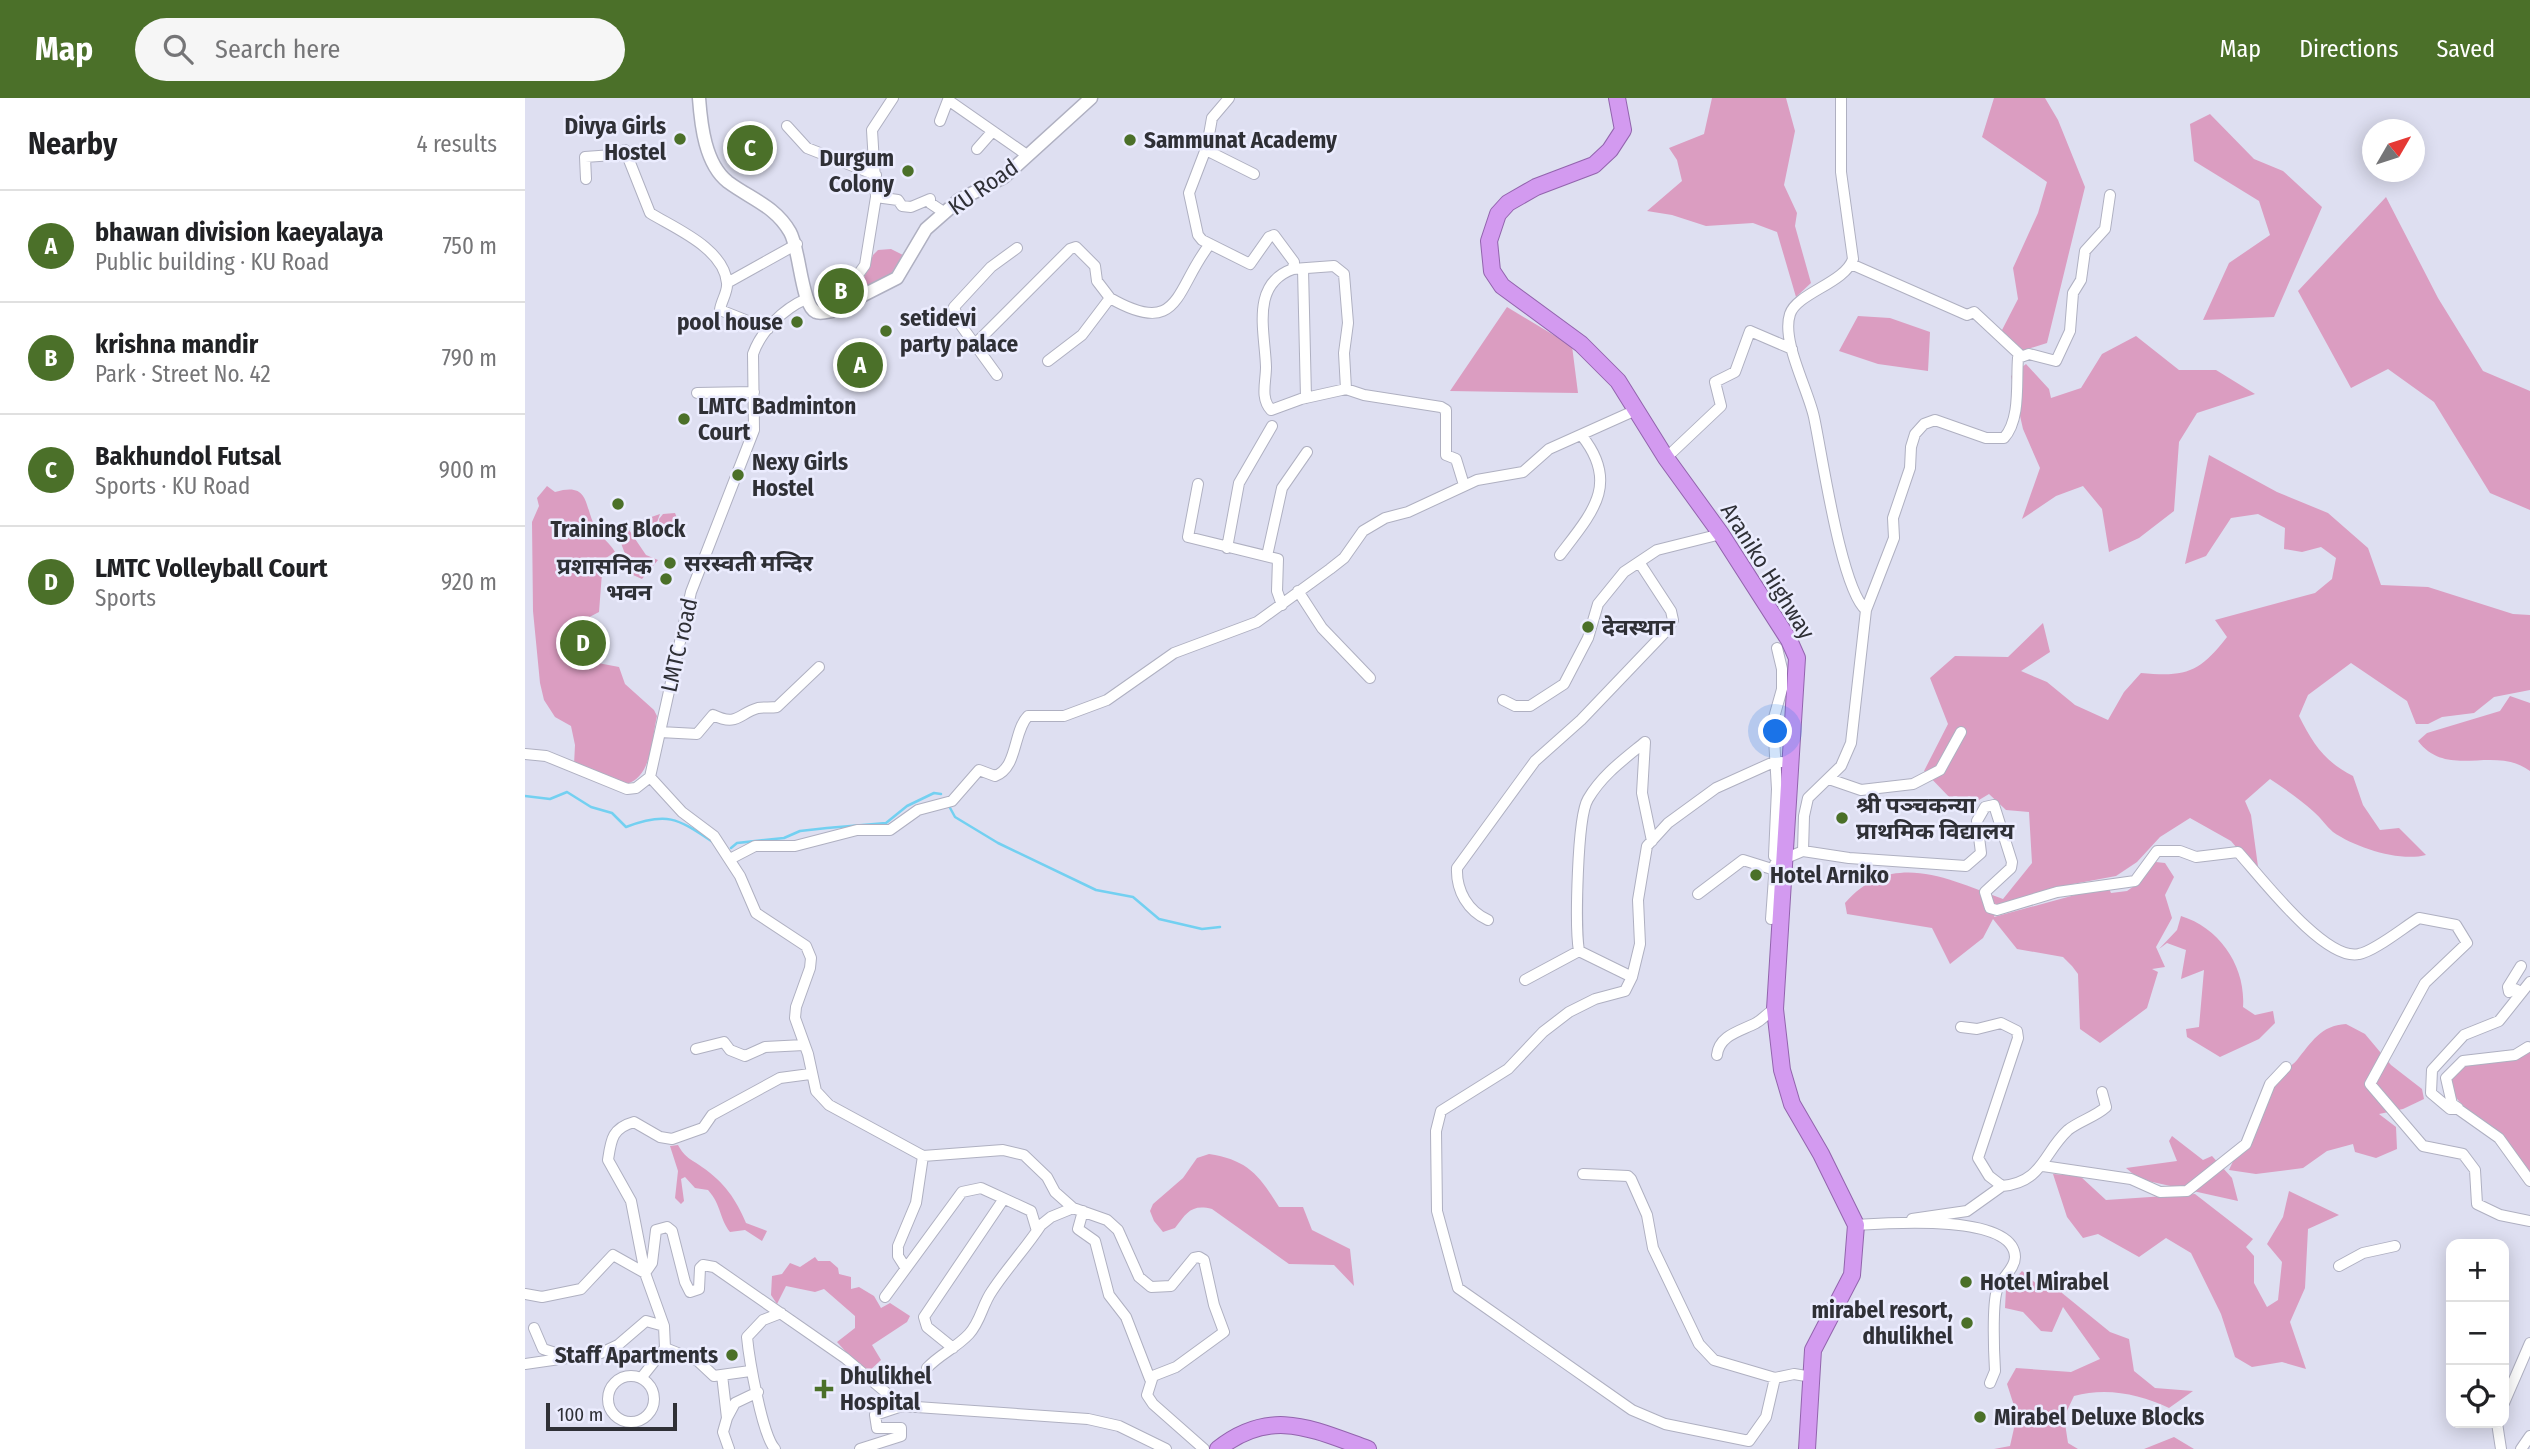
<!DOCTYPE html>
<html lang="en">
<head>
<meta charset="utf-8">
<style>
  :root { --surface:#fff; --page:#f6f6f6; --text:#202124; --muted:#757577; --line:#e0e0e0; --accent:#4b7029 }
  body { margin:0; font-family:"Fira Sans Condensed","Noto Sans Devanagari",sans-serif; background:var(--page); color:var(--text) }
  .controls { position:absolute; right:21px; bottom:21px; display:grid; overflow:hidden; border-radius:14px; box-shadow:0 4px 18px #0003 }
  .controls button { width:63px; height:63px; display:grid; place-items:center; padding:0; border:0; border-bottom:2px solid var(--line); background:var(--surface); color:var(--text); font:35px sans-serif }
  .compass { position:absolute; left:1837px; top:21px; width:63px; height:63px; border-radius:50%; background:var(--surface); box-shadow:0 4px 18px #0003; rotate:51deg }
  .scale { position:absolute; left:21px; bottom:18px; width:131px; box-sizing:border-box; padding-left:7px; border:4px solid #2f3036; border-top:0; font-size:19px; line-height:24px; white-space:nowrap; color:#2f3036; -webkit-text-stroke:5px #ebecfe; paint-order:stroke }
  .you { position:absolute; left:1251px; top:634px; width:24px; height:24px; margin:-18px; border:5px solid #fff; border-radius:50%; background:#1a73e8; box-shadow:0 0 0 10px #1a73e833 }
  .badge { display:grid; place-items:center; width:46px; height:46px; border-radius:50%; background:var(--accent); color:#fff; font-size:23px; font-weight:700 }
  .pin { position:absolute; translate:-50% -50%; border:4px solid #fff; box-shadow:0 2px 7px #0006 }
  .list { margin:0; padding:0; list-style:none }
  h2 { display:flex; justify-content:space-between; align-items:center; height:91px; margin:0; padding:0 28px; font-size:30px }
  h2 small { font-size:23px; font-weight:400; color:var(--muted) }
  .list li { display:grid; grid-template-columns:46px 1fr auto; gap:21px; align-items:center; box-sizing:border-box; height:112px; padding:0 28px; border-top:2px solid var(--line) }
  .list b { display:block; font-size:26px; white-space:nowrap }
  .list p { margin:0; font-size:23px; white-space:nowrap; color:var(--muted) }
  .list em { font-size:23px; font-style:normal; color:var(--muted) }
  .icon { flex:none; width:38px; height:38px; fill:none; stroke:currentColor; stroke-width:2; stroke-linecap:round; stroke-linejoin:round }
  .map { position:relative; flex:none; width:2005px; height:1351px; overflow:hidden }
  header { display:flex; align-items:center; gap:42px; box-sizing:border-box; height:98px; padding:0 35px; background:var(--accent); color:#fff }
  header strong { font-size:33px }
  nav { display:flex; gap:38px; margin-inline-start:auto; font-size:24px }
  .search { width:490px; height:63px; background:var(--page); display:flex; align-items:center; gap:18px; box-sizing:border-box; padding:0 24px; border-radius:38px; color:var(--muted); font-size:26px }
  main { display:flex }
  aside { flex:1; background:var(--surface) }
  .map>svg:first-child { display:block }
</style>
</head>
<body>
<header>
<strong>Map</strong>
<div class="search"><svg class="icon" aria-label="search" viewBox="0 0 24 24"><circle cx="10" cy="10" r="6"/><path d="M15 15l6 6"/></svg>Search here</div>
<nav><a>Map</a><a>Directions</a><a>Saved</a></nav>
</header>
<main>
<aside>
<h2>Nearby<small>4 results</small></h2>
<ul class="list">
<li><span class="badge">A</span><div><b>bhawan division kaeyalaya</b><p>Public building · KU Road</p></div><em>750 m</em></li>
<li><span class="badge">B</span><div><b>krishna mandir</b><p>Park · Street No. 42</p></div><em>790 m</em></li>
<li><span class="badge">C</span><div><b>Bakhundol Futsal</b><p>Sports · KU Road</p></div><em>900 m</em></li>
<li><span class="badge">D</span><div><b>LMTC Volleyball Court</b><p>Sports</p></div><em>920 m</em></li>
</ul>
</aside>
<div class="map">
<svg width="2005" height="1351" viewBox="0 0 2005 1351">
  <rect width="100%" height="100%" fill="#dedff1"/>
  <path fill="#db9dc1" d="M1187,0H1261L1270,33L1259,87L1272,115L1270,128L1286,185L1271,199L1252,134L1228,125L1181,128L1147,117L1122,113L1157,83L1152,62L1144,50L1179,36Z
    M1469,0H1520L1533,22L1560,89L1522,245L1487,256L1477,232L1493,201L1488,170L1513,115L1522,84L1457,39Z
    M1685,16L1729,61L1758,73L1797,109L1749,219L1678,222L1704,165L1745,137L1734,103L1669,63L1665,26Z
    M1861,99L1913,200L1958,273L2005,293V412L1965,395L1909,304L1863,271L1826,290L1773,193Z
    M366,151L378,157L364,179L333,195L348,157L353,152Z
    M982,209L1047,248L1053,295L925,293Z
    M1333,218L1365,220L1405,234L1403,273L1353,266L1314,253Z
    M1611,238L1654,272H1691L1730,296L1672,315L1654,344L1649,413L1614,440L1584,454L1577,411L1558,388L1531,398L1497,421L1515,370L1498,331L1486,278L1501,266L1524,291L1526,300L1556,290L1577,256Z
    M1684,357L1752,394L1803,415L1843,450L1856,487L1903,489L1988,516L2005,517V592L1969,599L1949,615L1917,619L1903,626H1891L1882,603L1826,565L1783,597L1774,618C1788,646 1800,664 1828,678L1838,707L1855,732L1874,730L1901,757C1875,764 1831,750 1808,734C1801,728 1796,720 1789,714C1776,702 1760,691 1745,681L1720,703L1726,717L1734,776L1706,743L1665,720L1635,739L1612,764L1591,778L1532,789L1472,812L1469,819L1583,788L1586,795L1602,793L1615,784L1616,775L1631,764L1640,765L1649,779L1640,797L1647,820L1631,849L1640,869L1627,871L1633,874L1622,910L1575,945L1555,931L1553,876L1547,868L1538,859L1492,851L1468,821L1458,840L1425,866L1407,830L1322,816L1320,805C1367,751 1423,781 1478,801L1507,765L1504,714L1481,712L1464,696L1444,708L1427,702L1399,673L1423,626L1405,580L1430,558L1483,559L1518,525L1525,554L1496,573L1522,584L1550,607L1583,622L1599,594L1616,575C1661,579 1674,575 1702,539L1690,522L1790,495L1807,481L1811,460L1796,449L1777,454L1759,451L1760,430L1733,416L1706,420L1681,458L1660,466Z
    M22,388L30,394C67,383 58,410 72,432C77,440 85,445 90,454L78,462L74,514L49,527L44,559L55,572L73,565L94,569L100,586L129,612L132,618C127,639 127,680 101,686L49,667L50,647L46,628L30,619L19,602L15,585L8,513L7,424L14,408L12,400Z
    M150,415L154,425L141,428L136,436L134,421L138,416Z
    M135,416L131,427L135,440L121,438L112,424Z
    M100,426L121,457L133,462L117,481L108,477L91,432Z
    M53,525L69,528L64,565L48,562Z
    M1985,598L2005,605V673C1969,646 1923,682 1893,643L1902,635L1975,613Z
    M1656,818C1695,830 1721,869 1718,909L1730,917L1748,913L1750,925L1734,941L1695,959L1662,939L1661,931L1674,929L1679,872L1656,881L1661,852L1642,845L1634,851L1652,832Z
    M1821,926L1840,936L1866,967L1897,991L1899,1001L1878,1011L1854,1016L1871,1029L1872,1051L1851,1060L1830,1054L1828,1046L1802,1053L1778,1070L1731,1076L1704,1072C1719,1041 1730,1008 1752,981C1757,973 1766,969 1772,962C1786,945 1796,927 1821,926Z
    M2005,954V1078C1994,1065 1989,1050 1976,1038C1957,1019 1931,1011 1923,983L1934,965Z
    M1647,1038L1678,1062L1687,1058L1707,1080L1713,1103L1614,1081L1601,1070L1652,1063L1644,1043Z
    M153,1047C160,1060 166,1061 177,1069C199,1084 211,1101 221,1125L242,1133L237,1143L220,1132L205,1134C194,1120 197,1108 183,1092L170,1090L160,1079L156,1081L159,1103L156,1106L150,1100L153,1073L145,1048Z
    M684,1056C723,1062 734,1077 754,1109H778L787,1132L825,1151L829,1188L809,1167L764,1166L687,1111C667,1106 662,1114 650,1130L638,1134L629,1123L625,1113L628,1106L658,1080L672,1060Z
    M1528,1076L1555,1078L1581,1102L1670,1096L1728,1141L1721,1149L1729,1158V1185L1742,1209L1753,1202L1757,1164L1742,1146L1758,1119L1764,1093L1814,1117L1783,1131L1780,1190L1765,1224L1781,1271L1757,1264L1727,1269L1710,1259L1696,1216L1666,1155L1641,1140L1614,1159L1573,1136L1558,1140L1542,1119Z
    M290,1159L293,1163H305L313,1170L314,1176L326,1179V1191L334,1189L349,1198L356,1210L365,1205L385,1218L382,1224L347,1247L356,1262L341,1276L312,1244L330,1230V1218L299,1191L290,1194L261,1188L252,1206L246,1197L247,1178L257,1176L265,1165L275,1169Z
    M1497,1173L1515,1189L1526,1181L1538,1182L1537,1195L1585,1234L1604,1241L1609,1273L1630,1290L1668,1293L1644,1310C1615,1296 1581,1289 1549,1298L1539,1319L1543,1345L1553,1351H1469L1485,1348L1492,1317L1482,1286L1491,1270L1546,1274L1575,1261L1538,1209L1527,1234L1516,1233L1498,1214L1480,1210L1481,1191Z
    M1649,1339L1669,1351H1619Z"/>
  <g fill="none" stroke-linecap="round" stroke-linejoin="round">
    <path stroke="#73d0f1" stroke-width="2.5" d="M0,698L25,701L42,694L66,709L87,715L101,729C143,713 153,721 188,744
      M424,708L430,719L473,745L571,792L608,799L634,821L677,831L695,829
      M206,750L212,745L259,740L275,733L302,730L361,725L382,708L409,695L416,696"/>
    <g stroke="#afb0c1" stroke-width="12">
      <path id="minor" d="M704,0L687,20L682,48L664,95L673,137L677,142L725,166L744,139L749,137L769,164L768,171C725,186 740,234 741,269C741,284 735,300 746,312L776,301L821,291L839,297L916,309L921,312V357L931,361L939,387
        M1316,0V74L1328,161C1320,185 1272,195 1265,216C1256,243 1283,291 1289,319C1297,356 1316,491 1341,512
        M415,23L423,2L502,57
        M262,28L282,50L351,77
        M452,51L467,34
        M681,52L729,76
        M61,81L60,59L88,57L100,52L125,115C149,130 199,150 202,185C203,194 196,203 195,212L243,231
        M351,99L373,102L377,108L386,109L405,101V105L420,115
        M1326,166L1442,217L1449,214L1494,256L1493,260
        M768,171L809,168L819,176L823,225L819,255L821,291
        M778,171L781,300
        M202,185L272,146
        M323,205L325,188L340,167L351,99L347,32L368,0
        M450,246L545,151L551,149L570,168L572,183L585,200
        M523,263L557,237L585,200C656,241 650,190 685,146
        M472,277L435,226L429,209L466,169L492,150
        M172,295L229,294
        M1141,360L1196,308L1190,284L1210,274L1225,233L1267,251
        M673,386L663,439L753,461L752,493L757,507
        M702,450L714,385L747,328
        M1035,457C1067,415 1095,386 1057,338
        M742,458L757,390L782,354
        M773,493L797,530L845,580
        M1252,550L1257,571V591L1248,623L1252,691L1249,758L1259,761L1278,753L1324,760L1441,768L1456,755L1452,723L1460,709L1469,707L1487,764L1486,770L1460,794L1465,810L1472,812L1532,794L1610,783L1632,753H1655L1671,759L1713,754C1735,778 1800,864 1834,856C1850,853 1879,829 1894,820L1931,827L1942,845L1900,885L1845,986L1898,1048L1938,1056L1950,1072L1952,1106L1975,1117L2005,1123
        M978,602L990,608H1005L1039,586L1063,540L1073,506L1099,474L1132,452L1196,436
        M135,634L172,636L188,617C213,629 214,615 233,610C239,609 246,610 252,609L294,569
        M1120,644L1117,695L1127,743
        M0,656L21,658L102,691L111,690L125,679
        M125,679L157,714L189,738L215,778L231,815L281,848L286,860L285,870L271,909L270,920L283,956L291,993L304,1007L398,1058L478,1052L499,1057L522,1079L530,1094L548,1110L582,1122L593,1132L614,1179L626,1189L646,1188L669,1160L674,1159L679,1162L689,1207L699,1234L651,1269L628,1278L622,1297L628,1306L679,1351
        M125,679L166,494L229,332L228,256C236,233 258,211 281,201
        M1304,681L1336,692L1388,686L1415,672L1436,634
        M1278,753L1279,718L1283,700L1316,668L1326,645L1341,512L1369,440L1368,420L1385,370L1386,349L1390,336L1399,326L1410,322L1461,340H1479C1496,321 1491,284 1493,260L1504,256L1531,263L1545,233L1548,195L1556,182L1560,153L1580,131L1585,97
        M205,761L230,748H270L332,732H365L393,712L427,703L454,672L470,678C493,670 488,633 503,618H539L582,602L649,555L732,524L805,471L819,460L838,433L860,420L883,414L952,382L998,374L1024,351L1111,312
        M1173,796L1218,762L1250,772
        M1246,821L1250,766
        M963,822C943,813 931,793 932,770L1010,663L1056,622L1143,531L1148,522L1146,513L1114,464
        M1054,853C1050,830 1052,719 1063,701C1077,677 1098,662 1120,644
        M1996,868L1983,889L1984,894L1990,891L1996,894
        M1107,879L1100,893L1070,901L1044,914L1018,934L983,971L916,1013L911,1033L912,1113L933,1190L1107,1312L1140,1326L1224,1343L1241,1319L1250,1280
        M1000,882L1054,853L1107,879L1115,846L1113,802L1122,748L1143,725L1191,690L1251,663L1256,664
        M2005,884L1974,923L1939,937L1907,972L1906,995L1925,1011H1933L1974,1040L2005,1083
        M1436,929L1452,931L1476,925L1492,933L1493,940L1453,1060L1464,1078L1477,1088C1518,1084 1518,1055 1543,1032C1554,1023 1570,1019 1581,1009L1577,994
        M171,951L199,944L205,952L220,958L240,949L279,947
        M1192,957C1194,937 1216,933 1231,925C1238,921 1242,915 1250,911
        M1933,1010L1927,1006L1921,980L1938,963L1990,957L2003,949
        M1518,1068L1606,1081L1635,1094L1662,1093L1721,1046L1745,986L1761,969
        M1058,1076L1103,1078L1106,1081L1122,1117L1128,1150L1174,1246L1189,1262L1250,1280L1269,1276L1287,1279
        M558,1113L553,1131L570,1143L584,1197L601,1219L625,1281
        M1387,1121L1442,1113L1477,1088
        M1331,1127C1361,1125 1489,1115 1490,1159C1490,1172 1475,1180 1472,1192C1467,1207 1469,1256 1470,1273L1465,1285
        M1814,1168L1838,1155L1870,1148
        M380,1169L373,1158V1148L391,1105L398,1058
        M120,1175L106,1103L83,1062C86,1042 87,1030 109,1024L135,1039L147,1041L178,1030L187,1017L255,980L285,976
        M0,1196L17,1199L56,1191L88,1157L120,1175
        M360,1199L437,1094L456,1090L506,1113L512,1133
        M9,1230L18,1251L40,1258
        M140,1250L173,1263L189,1278L225,1273
        M428,1250L402,1229L399,1219L478,1102
        M0,1266L76,1255L93,1247L121,1223L139,1228
        M402,1270C415,1256 431,1250 444,1236C456,1223 457,1207 467,1193C482,1170 501,1150 516,1127L526,1119L548,1110
        M197,1277L202,1320L198,1334L204,1351
        M83 1301a23 23 0 1 1 46 0a23 23 0 1 1-46 0Z
        M117,1279L140,1250L139,1228L120,1175L127,1165L131,1132L142,1129L147,1133L160,1184L165,1194L174,1191L175,1170L178,1167L189,1169L320,1260L377,1308L563,1321L594,1328L641,1351
        M1979,1305L2005,1245
        M202,1320L210,1305L233,1294
        M1972,1325L1976,1351
        M250,1351C237,1337 224,1260 222,1239L238,1222L256,1215
        M335,1351L376,1338V1330H352L350,1317L377,1308
        M1996,1351L2005,1338"/>
    </g>
    <g stroke="#afb0c1" stroke-width="15">
      <path id="tertiary" d="M174,0C176,27 180,66 203,84C226,101 250,108 265,134C275,151 276,207 291,214C295,216 302,214 307,213L372,180L401,131L434,102L479,79L566,0"/>
    </g>
    <g stroke="#9264ad" stroke-width="18">
      <path id="trunk" d="M1092,0L1098,32L1085,52L1069,67L1011,89L983,105L973,116L964,143L967,173L977,188L1056,246L1093,283L1141,360L1196,436L1264,542L1272,560L1250,911L1257,972L1267,1006L1296,1056L1331,1127L1327,1177L1288,1252L1282,1351
        M693,1351C746,1309 787,1331 843,1351"/>
    </g>
    <use href="#minor" stroke="#fff" stroke-width="10"/>
    <use href="#tertiary" stroke="#fff" stroke-width="12"/>
    <use href="#trunk" stroke="#d39af0" stroke-width="16"/>
  </g>
  <g fill="#4b7029" stroke="#ebecfe" stroke-width="2.5">
    <circle cx="155" cy="41" r="7"/>
    <circle cx="605" cy="42" r="7"/>
    <circle cx="383" cy="73" r="7"/>
    <circle cx="272" cy="224" r="7"/>
    <circle cx="361" cy="233" r="7"/>
    <circle cx="159" cy="321" r="7"/>
    <circle cx="213" cy="377" r="7"/>
    <circle cx="93" cy="406" r="7"/>
    <circle cx="145" cy="465" r="7"/>
    <circle cx="141" cy="481" r="7"/>
    <circle cx="1063" cy="529" r="7"/>
    <circle cx="1317" cy="720" r="7"/>
    <circle cx="1231" cy="777" r="7"/>
    <circle cx="1441" cy="1184" r="7"/>
    <circle cx="1442" cy="1225" r="7"/>
    <circle cx="207" cy="1257" r="7"/>
    <path d="M295.5 1280.5h7v7h7v7h-7v7h-7v-7h-7v-7h7z"/>
    <circle cx="1455" cy="1319" r="7"/>
  </g>
  <g text-anchor="middle" dominant-baseline="central" stroke-width="5" stroke-linejoin="round" paint-order="stroke">
    <g font-size="23" font-weight="bold" fill="#2f3036" stroke="#ebecfe" text-anchor="start">
      <text x="141" y="28" text-anchor="end">Divya Girls<tspan x="141" dy="26">Hostel</tspan></text>
      <text x="619" y="42">Sammunat Academy</text>
      <text x="369" y="60" text-anchor="end">Durgum<tspan x="369" dy="26">Colony</tspan></text>
      <text x="375" y="220">setidevi<tspan x="375" dy="26">party palace</tspan></text>
      <text x="258" y="224" text-anchor="end">pool house</text>
      <text x="173" y="308">LMTC Badminton<tspan x="173" dy="26">Court</tspan></text>
      <text x="227" y="364">Nexy Girls<tspan x="227" dy="26">Hostel</tspan></text>
      <text x="93" y="431" text-anchor="middle">Training Block</text>
      <text x="159" y="465">सरस्वती मन्दिर</text>
      <text x="127" y="468" text-anchor="end">प्रशासनिक<tspan x="127" dy="26">भवन</tspan></text>
      <text x="1077" y="529">देवस्थान</text>
      <text x="1331" y="707">श्री पञ्चकन्या<tspan x="1331" dy="26">प्राथमिक विद्यालय</tspan></text>
      <text x="1245" y="777">Hotel Arniko</text>
      <text x="1455" y="1184">Hotel Mirabel</text>
      <text x="1428" y="1212" text-anchor="end">mirabel resort,<tspan x="1428" dy="26">dhulikhel</tspan></text>
      <text x="193" y="1257" text-anchor="end">Staff Apartments</text>
      <text x="315" y="1278">Dhulikhel<tspan x="315" dy="26">Hospital</tspan></text>
      <text x="1469" y="1319">Mirabel Deluxe Blocks</text>
    </g>
    <g font-size="23" fill="#2f3036" stroke="#ebecfe">
      <text transform="translate(458 89) rotate(-35)">KU Road</text>
      <text transform="translate(1243 473) rotate(58)">Araniko Highway</text>
      <text transform="translate(154 547) rotate(-77)">LMTC road</text>
    </g>
  </g>
</svg>
<div class="controls">
<button>+</button>
<button>−</button>
<button><svg class="icon" aria-label="locate" viewBox="0 0 24 24"><circle cx="12" cy="12" r="6"/><path d="M12 2v4M12 18v4M2 12h4M18 12h4"/></svg></button>
</div>
<svg class="compass" viewBox="-18 -18 36 36"><path d="M0-13l5 13h-10z" fill="#e53935"/><path d="M0 13l5-13h-10z" fill="#757577"/></svg>
<div class="scale">100 m</div>
<div class="you"></div>
<div class="pin badge" style="left:335px;top:267px">A</div>
<div class="pin badge" style="left:316px;top:193px">B</div>
<div class="pin badge" style="left:225px;top:50px">C</div>
<div class="pin badge" style="left:58px;top:545px">D</div>
</div>
</main>
</body>
</html>
